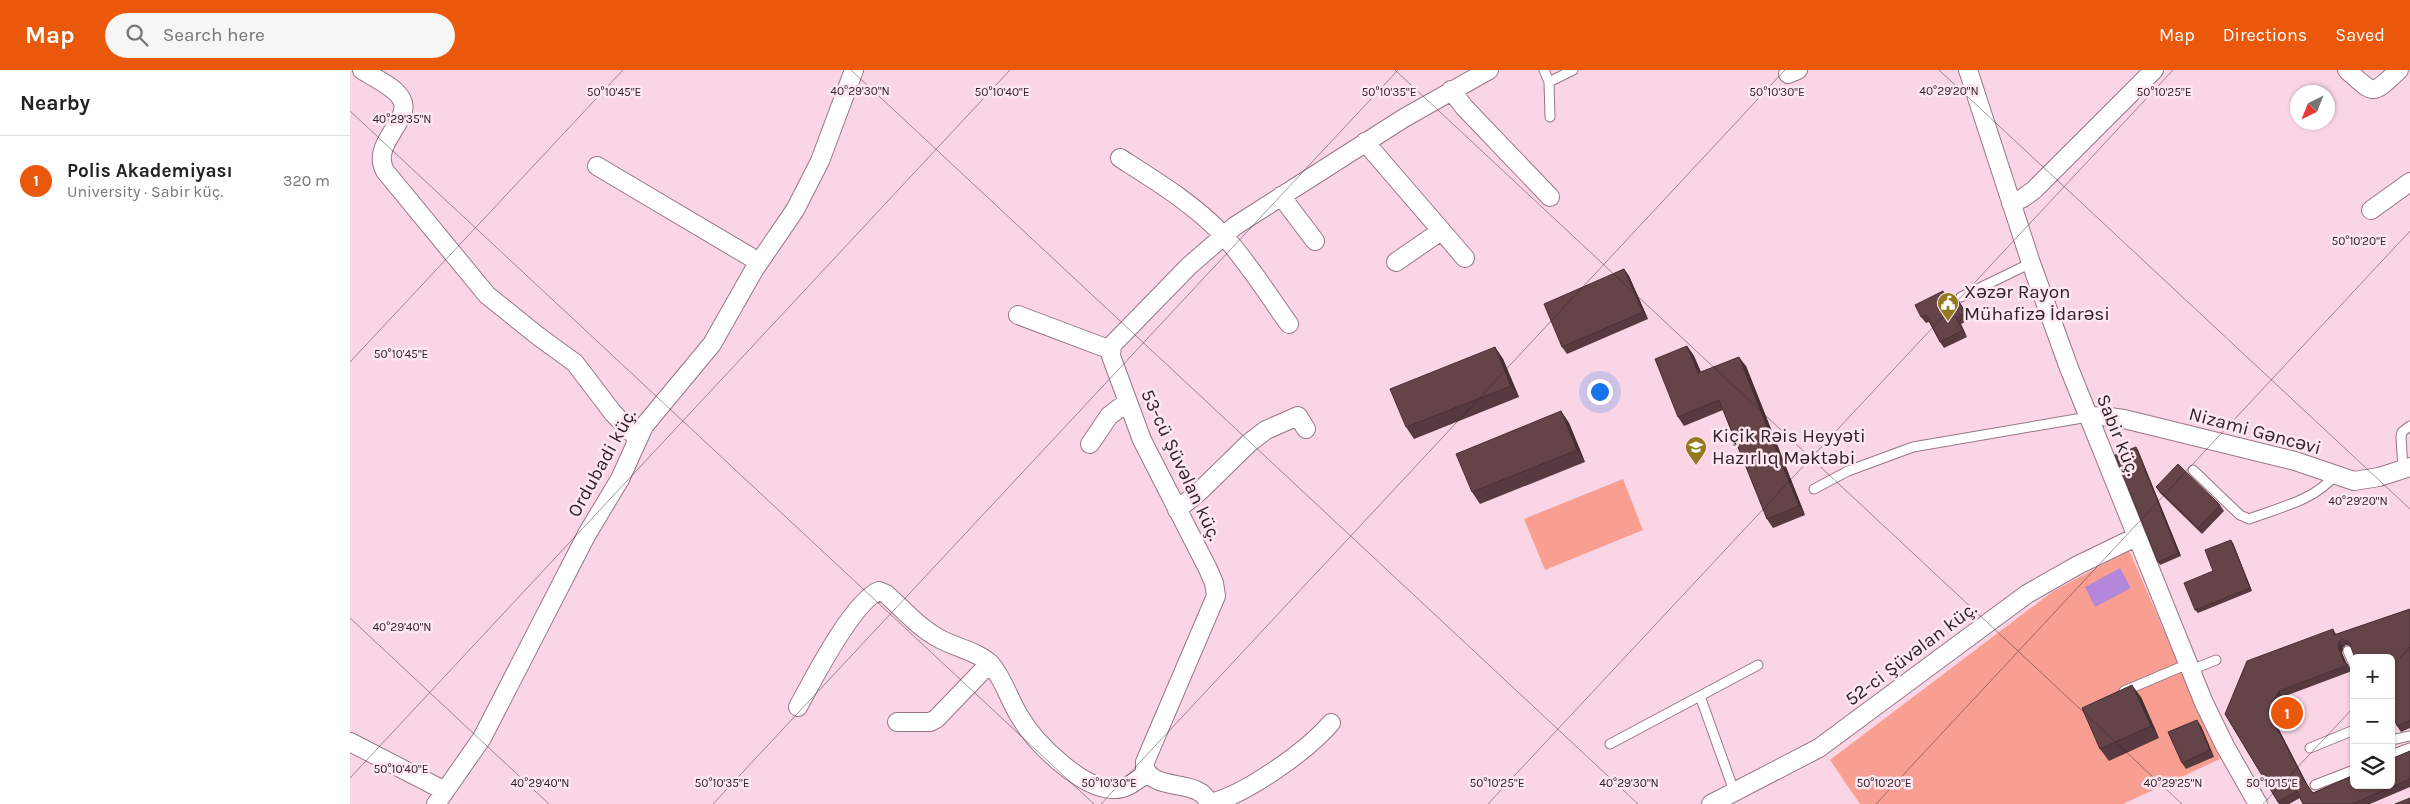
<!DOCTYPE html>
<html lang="en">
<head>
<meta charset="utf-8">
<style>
  :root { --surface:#fff; --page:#f6f6f6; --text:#222; --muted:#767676; --line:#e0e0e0; --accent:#ea580c }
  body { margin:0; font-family:Karla,sans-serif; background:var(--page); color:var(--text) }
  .controls { position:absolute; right:15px; bottom:15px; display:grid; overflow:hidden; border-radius:8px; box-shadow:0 1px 4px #0004 }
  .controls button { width:45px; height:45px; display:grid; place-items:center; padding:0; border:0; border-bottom:1px solid var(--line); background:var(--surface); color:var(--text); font:25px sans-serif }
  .compass { position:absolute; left:1940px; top:15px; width:45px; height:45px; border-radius:50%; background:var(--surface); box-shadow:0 1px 4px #0004; rotate:223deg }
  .you { position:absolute; left:1249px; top:321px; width:18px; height:18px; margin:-12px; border:4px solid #fff; border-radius:50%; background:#1a73e8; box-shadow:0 0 0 8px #1a73e833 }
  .badge { display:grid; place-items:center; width:32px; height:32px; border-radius:50%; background:var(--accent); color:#fff; font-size:16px; font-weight:700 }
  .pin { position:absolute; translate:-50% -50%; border:2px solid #fff; box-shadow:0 1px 5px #0006 }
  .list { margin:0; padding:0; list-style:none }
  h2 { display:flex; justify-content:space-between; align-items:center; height:65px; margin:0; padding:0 20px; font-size:21px }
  h2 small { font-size:16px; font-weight:400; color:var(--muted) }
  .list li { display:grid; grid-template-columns:32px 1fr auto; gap:15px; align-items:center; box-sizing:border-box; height:90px; padding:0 20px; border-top:1px solid var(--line) }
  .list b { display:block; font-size:19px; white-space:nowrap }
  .list p { margin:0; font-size:16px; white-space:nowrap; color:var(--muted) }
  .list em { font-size:16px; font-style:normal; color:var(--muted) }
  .icon { flex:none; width:28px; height:28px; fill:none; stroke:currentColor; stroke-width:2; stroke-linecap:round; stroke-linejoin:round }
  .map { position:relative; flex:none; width:2060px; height:734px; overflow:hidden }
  header { display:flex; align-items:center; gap:30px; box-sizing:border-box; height:70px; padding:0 25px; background:var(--accent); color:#fff }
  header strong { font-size:24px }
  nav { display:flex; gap:28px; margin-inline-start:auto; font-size:18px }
  .search { width:350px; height:45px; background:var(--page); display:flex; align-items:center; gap:12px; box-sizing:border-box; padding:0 18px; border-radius:28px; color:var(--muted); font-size:19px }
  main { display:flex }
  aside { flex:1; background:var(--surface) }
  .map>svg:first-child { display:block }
</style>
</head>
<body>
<header>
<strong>Map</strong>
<div class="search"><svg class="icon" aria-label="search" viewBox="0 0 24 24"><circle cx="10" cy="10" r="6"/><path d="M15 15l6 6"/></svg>Search here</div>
<nav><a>Map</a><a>Directions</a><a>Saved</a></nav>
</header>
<main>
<aside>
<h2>Nearby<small></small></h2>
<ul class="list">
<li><span class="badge">1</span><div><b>Polis Akademiyası</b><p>University · Sabir küç.</p></div><em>320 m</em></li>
</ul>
</aside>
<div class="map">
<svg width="2060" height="734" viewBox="0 0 2060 734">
  <rect width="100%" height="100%" fill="#fad5e6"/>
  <path fill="#f99f92" d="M1273,409L1293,460L1195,500L1174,449Z
    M1779,480L1870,689L1773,734H1510L1480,690L1702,522Z"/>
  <path fill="#b487db" d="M1770,498L1781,518L1745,537L1735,517Z"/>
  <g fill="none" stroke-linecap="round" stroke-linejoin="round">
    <g stroke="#987686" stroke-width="11">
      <path id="service" d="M1194,0L1199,12L1223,0
        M1199,12L1200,47
        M1611,227L1681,193
        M2053,399L2051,367L2052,362L2060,356
        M1843,400L1890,445L1899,449C1928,438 1965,430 1984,406
        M1464,419L1498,401L1563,377L1738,347
        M1998,581L2004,595
        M1841,600L1866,590
        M1774,621L1838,594
        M1350,626L1384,721
        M2041,670L2060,666
        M1260,674L1408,595
        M1960,678L2004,660
        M2041,685L2060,678
        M1965,715L2004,700"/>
    </g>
    <g stroke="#987686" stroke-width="20">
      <path id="minor" d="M12,0C24,8 46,17 52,30C62,50 20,74 35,101L137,225L188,266L225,293L263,343L287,368
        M1618,0L1681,193L1719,298L1854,633L1875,676L1908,734
        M1997,0C2025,25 2021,26 2049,0
        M1438,4L1448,0
        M1101,20L1114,37L1200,127
        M1015,72L1115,188
        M770,88C806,111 844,134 873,165C898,192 918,225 939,254
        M247,96L409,192
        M931,126L965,171
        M1661,133L1673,128L1684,120L1804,0
        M2021,140L2060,112
        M1046,192L1091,161
        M668,245L761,280
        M1738,347L1752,346L1774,349L1945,391L2004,411L2029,407L2060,397
        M740,374L759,346L776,333
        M827,440L851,420L899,373L916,360L948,346L956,359
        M448,637C462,611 503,531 529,521L536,524C554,540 569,558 590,569C607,578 626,581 640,593C654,609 659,630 670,647C685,673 731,718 762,719C776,720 786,711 797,703
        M547,652H580L586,649L640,593
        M0,672L95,721
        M860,733C895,725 957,681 981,653
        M86,734L132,668L237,464L270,409L294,356L362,274L404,200L445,140L470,91L504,0
        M859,734C851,707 805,723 795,698V692L866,526L864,513L858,499L792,370L761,286L762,275L839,196L885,156L1054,48L1139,0
        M1361,734L1469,678L1677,524L1728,495L1786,467"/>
    </g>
    <use href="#service" stroke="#fff" stroke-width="9"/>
    <use href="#minor" stroke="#fff" stroke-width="18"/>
  </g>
  <path fill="#573a3f" d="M1274,199L1279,206L1298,249L1217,284L1212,277Z
    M1597,227L1600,233L1608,230L1612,236L1619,250L1611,254L1617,267L1594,278L1590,272L1579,252L1576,253L1571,247Z
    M1337,276L1344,286L1351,302L1396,296L1455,445L1423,458L1417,449L1373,340L1334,356L1328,347Z
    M1145,277L1153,289L1169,327L1064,369L1056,357Z
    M1211,341L1219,353L1235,392L1130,434L1122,422Z
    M1786,377L1788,380L1831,486L1810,495L1808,492Z
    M1806,417L1870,435L1874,441L1852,464L1810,423Z
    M1883,473L1902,521L1848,543L1845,540L1863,501Z
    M2060,539V658L2051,662L2047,656L2041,588L1996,575L1993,578L1992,583L1997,594L2002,601L1933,627L1922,646L1959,718L1963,723L2060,681V717L2020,734H1953L1950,728L1939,734H1929L1875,644L1983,559L1986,564Z
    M1791,627L1809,668L1759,691L1750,679Z
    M1851,656L1864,687L1836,699L1832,693Z"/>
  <path fill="#473033" d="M1274,199L1279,206L1298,249L1293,242Z
    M1608,230L1612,236L1619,250L1615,243Z
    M1606,248L1611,254L1617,267L1613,260Z
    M1337,276L1344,286L1355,312L1348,303Z
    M1145,277L1153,289L1169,327L1161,316Z
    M1389,287L1396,296L1455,445L1449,436Z
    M1211,341L1219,353L1235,392L1227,380Z
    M1786,377L1788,380L1831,486L1828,483Z
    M1881,470L1883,473L1902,521L1900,518Z
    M1989,572L1993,578L1992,583L1997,595L1994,592L1988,577Z
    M1782,615L1791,627L1809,668L1801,656Z
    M1929,621L1933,627L1922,646L1959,718L1955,712L1918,641Z
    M1847,650L1851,656L1864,687L1860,680Z"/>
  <path fill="#654449" stroke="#473033" d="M1274,199L1293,242L1212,277L1194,234Z
    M1593,221L1599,234L1608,230L1615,243L1606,248L1613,260L1590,272L1576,245L1571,247L1565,235Z
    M1337,276L1348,303L1389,287L1449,436L1417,449L1369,330L1328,347L1305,289Z
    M1145,277L1161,316L1056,357L1040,319Z
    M1211,341L1227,380L1122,422L1106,384Z
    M1786,377L1828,483L1808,492L1765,385Z
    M1828,394L1870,435L1848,458L1806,417Z
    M1881,470L1900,518L1845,540L1834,513L1863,501L1855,480Z
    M2060,539V651L2047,656L2041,640V588H2005L1999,572L1992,569L1989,572L1988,577L1994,592L1998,595L1929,621L1918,641L1955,712L1963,723L2004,705V715H2041V689L2060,681V709L2002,734H1953L1947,721L1928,732L1875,644L1897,591L1983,559L1984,565Z
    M1782,615L1801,656L1750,679L1732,638Z
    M1847,650L1860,680L1832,693L1818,662Z
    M2060,728V734H2045Z"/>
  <path fill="none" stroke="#302229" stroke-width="1" stroke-opacity="0.45" d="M501,0L1288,734M1045,0L1832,734M1589,0L2060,439M0,41L744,734M0,292L273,0M0,548L199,734M2041,597L2060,577M0,708L660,0M363,734L1048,0M751,734L1435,0M1138,734L1823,0M1526,734L2060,161M1913,734L2004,637"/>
  <defs>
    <g id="civic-pin" transform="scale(1.125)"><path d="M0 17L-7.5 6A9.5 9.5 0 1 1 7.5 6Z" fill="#957921" stroke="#fee7f1"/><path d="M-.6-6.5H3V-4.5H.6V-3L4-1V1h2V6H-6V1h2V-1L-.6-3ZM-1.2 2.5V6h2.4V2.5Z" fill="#fff"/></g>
    <g id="university-pin" transform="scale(1.125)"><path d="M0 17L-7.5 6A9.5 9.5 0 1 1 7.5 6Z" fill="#957921" stroke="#fee7f1"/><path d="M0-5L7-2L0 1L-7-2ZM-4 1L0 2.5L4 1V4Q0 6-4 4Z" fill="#fff"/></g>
  </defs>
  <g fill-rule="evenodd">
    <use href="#civic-pin" x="1598" y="233"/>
    <use href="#university-pin" x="1346" y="377"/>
  </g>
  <g text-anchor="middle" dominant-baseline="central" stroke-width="5" stroke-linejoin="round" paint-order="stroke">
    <g font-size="19" fill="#302229" stroke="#fee7f1" text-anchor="start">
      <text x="1614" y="222">Xəzər Rayon<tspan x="1614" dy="22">Mühafizə İdarəsi</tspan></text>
      <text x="1362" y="366">Kiçik Rəis Heyyəti<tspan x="1362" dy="22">Hazırlıq Məktəbi</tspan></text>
    </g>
    <g font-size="19" fill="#302229" stroke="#fee7f1">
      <text transform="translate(1905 361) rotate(15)">Nizami Gəncəvi</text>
      <text transform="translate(1768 365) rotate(68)">Sabir küç.</text>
      <text transform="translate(252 393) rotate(-61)">Ordubadi küç.</text>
      <text transform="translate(831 395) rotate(65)">53-cü Şüvəlan küç.</text>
      <text transform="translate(1561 584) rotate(-37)">52-ci Şüvəlan küç.</text>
    </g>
  </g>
  <g font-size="12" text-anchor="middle" fill="#302229" stroke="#fee7f1" stroke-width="5" stroke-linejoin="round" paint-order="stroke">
    <text x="510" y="25">40°29'30"N</text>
    <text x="1599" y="25">40°29'20"N</text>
    <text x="264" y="26">50°10'45"E</text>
    <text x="652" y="26">50°10'40"E</text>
    <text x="1039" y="26">50°10'35"E</text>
    <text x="1427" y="26">50°10'30"E</text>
    <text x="1814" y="26">50°10'25"E</text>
    <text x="52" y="53">40°29'35"N</text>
    <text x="2009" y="175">50°10'20"E</text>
    <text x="51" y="288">50°10'45"E</text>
    <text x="2008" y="435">40°29'20"N</text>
    <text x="52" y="561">40°29'40"N</text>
    <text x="51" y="703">50°10'40"E</text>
    <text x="372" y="717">50°10'35"E</text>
    <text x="759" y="717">50°10'30"E</text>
    <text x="1147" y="717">50°10'25"E</text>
    <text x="1534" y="717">50°10'20"E</text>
    <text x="1922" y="717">50°10'15"E</text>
    <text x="190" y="717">40°29'40"N</text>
    <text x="1279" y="717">40°29'30"N</text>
    <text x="1823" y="717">40°29'25"N</text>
  </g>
</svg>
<div class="controls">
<button>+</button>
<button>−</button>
<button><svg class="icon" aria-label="layers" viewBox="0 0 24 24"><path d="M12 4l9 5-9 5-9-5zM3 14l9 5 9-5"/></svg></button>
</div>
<svg class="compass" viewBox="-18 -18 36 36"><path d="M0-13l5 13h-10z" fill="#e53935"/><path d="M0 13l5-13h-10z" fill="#767676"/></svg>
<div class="you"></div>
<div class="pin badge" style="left:1937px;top:643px">1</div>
</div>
</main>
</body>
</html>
